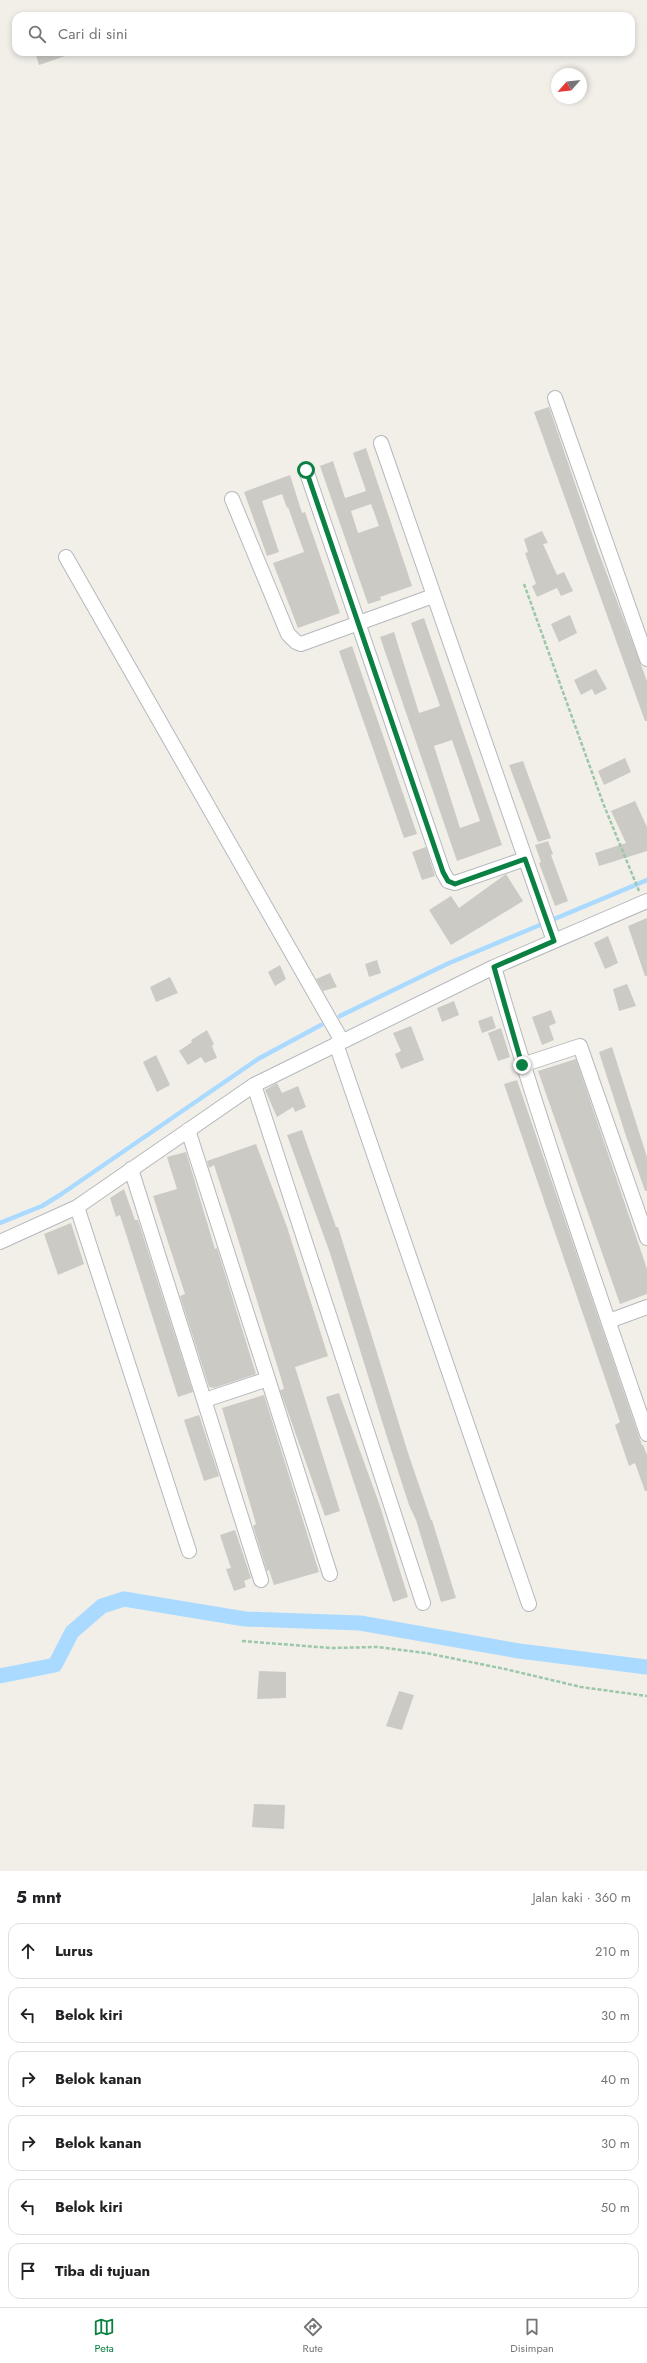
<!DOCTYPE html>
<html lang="id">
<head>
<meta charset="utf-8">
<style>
  :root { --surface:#fff; --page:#f2f2f2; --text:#202124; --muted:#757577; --line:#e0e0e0; --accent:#0b8043 }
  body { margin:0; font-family:Jost,sans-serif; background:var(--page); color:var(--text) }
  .compass { position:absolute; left:551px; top:68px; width:36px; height:36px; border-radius:50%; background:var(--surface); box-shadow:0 2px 6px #0003; rotate:243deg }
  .stop { position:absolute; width:12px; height:12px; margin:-9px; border:3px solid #0b8043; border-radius:50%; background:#fff }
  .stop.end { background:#0b8043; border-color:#fff; box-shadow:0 1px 4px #0008 }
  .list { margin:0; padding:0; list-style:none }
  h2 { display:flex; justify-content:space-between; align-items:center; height:52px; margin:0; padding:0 16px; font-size:17px }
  h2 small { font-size:13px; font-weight:400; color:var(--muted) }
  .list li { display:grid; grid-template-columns:26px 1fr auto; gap:12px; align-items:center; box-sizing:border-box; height:56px; margin:0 8px 8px; padding:0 8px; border:1px solid var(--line); border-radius:12px }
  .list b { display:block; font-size:15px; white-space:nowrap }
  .list em { font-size:13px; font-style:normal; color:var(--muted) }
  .icon { flex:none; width:22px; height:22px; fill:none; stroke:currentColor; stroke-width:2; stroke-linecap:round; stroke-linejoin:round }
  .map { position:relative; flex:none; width:647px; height:1871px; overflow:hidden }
  .search { position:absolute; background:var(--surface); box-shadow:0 2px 6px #0003; left:12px; right:12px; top:12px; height:44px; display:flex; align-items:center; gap:10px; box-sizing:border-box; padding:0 14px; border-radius:12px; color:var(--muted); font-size:15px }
  .sheet { height:436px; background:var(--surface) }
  nav { display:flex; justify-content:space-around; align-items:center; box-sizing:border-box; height:56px; border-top:1px solid var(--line); background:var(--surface); font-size:11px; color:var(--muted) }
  nav a { display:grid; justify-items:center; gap:2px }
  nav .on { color:var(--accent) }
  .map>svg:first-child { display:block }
</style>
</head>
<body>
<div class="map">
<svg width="647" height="1871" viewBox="0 0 647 1871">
  <rect width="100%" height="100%" fill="#f1efe8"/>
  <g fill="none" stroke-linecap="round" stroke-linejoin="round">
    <path stroke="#aadaff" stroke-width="4.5" d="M340,1016L447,964L647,880
      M0,1223L42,1206L60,1195L258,1059L321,1025"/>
    <path stroke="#aadaff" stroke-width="15" d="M0,1676L55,1665L72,1632L102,1606L124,1599L245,1619L360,1623L519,1651L647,1667"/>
  </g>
  <path fill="#cccac5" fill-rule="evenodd" d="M35,52H70L71,54L39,65Z
    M549,407L597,548L647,681V721H645L534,412Z
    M366,448L412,586L380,597L381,600L368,604L320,466L333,461L345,498L366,491L353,453ZM371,504L379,526L358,533L351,511Z
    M290,475L302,513L305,512L340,613L298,628L273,563L304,552L288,507L287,508L282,494L262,501L279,552L267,556L244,492Z
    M542,531L548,543L543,544L557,575L564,572L573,591L561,596L557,588L537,597L532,586L536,584L525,553L528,552L524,539Z
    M570,615L577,633L559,642L551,624Z
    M424,618L502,845L457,861L380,637L394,632L419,713L440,706L411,623ZM452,740L480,821L460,828L434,746Z
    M352,646L417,834L404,838L339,651Z
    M596,669L607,689L595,695L592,689L581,695L574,680Z
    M625,758L631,772L604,785L598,771Z
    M523,761L551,838L538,842L509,765Z
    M635,801L647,827V851L599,866L595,853L626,843L611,811Z
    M548,841L553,854L551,855L568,901L555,906L539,863L541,862L535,845Z
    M426,847L435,876L422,880L412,852Z
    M506,874L523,901L451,945L429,910L451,896L459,908Z
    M647,918V976H645L628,926Z
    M608,936L618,963L605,969L594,943Z
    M377,960L381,973L369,977L365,964Z
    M280,965L286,979L275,986L268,972Z
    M330,973L337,987L323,991L316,979Z
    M170,977L178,993L156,1002L150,987Z
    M627,984L636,1006L619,1011L613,989Z
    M454,1001L459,1015L442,1022L437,1008Z
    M551,1010L556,1023L549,1026L554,1040L542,1045L532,1017Z
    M492,1016L496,1028L482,1033L478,1021Z
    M411,1026L424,1060L401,1069L395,1054L401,1051L393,1033Z
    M501,1028L510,1057L498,1061L488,1033Z
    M207,1030L214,1044L212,1046L217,1058L205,1063L201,1057L188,1065L179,1051L192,1042L191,1040Z
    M612,1047L647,1157V1191H645L625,1133L599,1052Z
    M156,1055L170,1085L157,1092L143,1062Z
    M576,1059L647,1269V1294L620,1304L538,1071Z
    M517,1080L642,1445H643L647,1455V1491H645L635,1463L629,1466L615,1425L620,1422L504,1084Z
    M277,1083L282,1093L298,1086L306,1107L295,1112L293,1107L277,1117L265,1090Z
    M302,1130L336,1227H338L409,1456L431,1520H432L456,1598L441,1602L416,1520L409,1505L386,1434L330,1253L287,1135Z
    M256,1144L287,1227L328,1356L295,1367L340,1511L325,1516L280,1390L284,1389L281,1378L232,1220L214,1165L209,1168L207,1161Z
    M186,1152L215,1249L217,1248L256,1374L214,1388L209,1387L180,1296L185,1294L153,1196L177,1189L167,1157Z
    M124,1189L135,1220H138L193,1392L178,1397L120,1215L116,1217L110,1198Z
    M71,1223L84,1264L58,1275L44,1234Z
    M339,1393L380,1506L408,1597L393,1602L326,1397Z
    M264,1395L319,1572L274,1585L269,1570L267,1571L253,1526L256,1524L222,1408Z
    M199,1415L219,1476L204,1481L184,1420Z
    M235,1530L251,1578L244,1581L246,1587L234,1591L226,1569L231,1568L220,1535Z
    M259,1671L286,1672V1698L257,1699Z
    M399,1691L414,1695L402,1730L386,1726Z
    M254,1804L285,1805L284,1829L252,1827Z"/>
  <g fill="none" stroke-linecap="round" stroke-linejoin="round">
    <g stroke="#b5b8bc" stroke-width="16">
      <path id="street" d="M555,398L647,659
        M381,443L554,941
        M306,470L443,872L448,881L455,883L525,859
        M232,499L288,634L296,642L301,644L433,596
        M66,557L342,1041
        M494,967C540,1125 594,1279 647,1434
        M336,1044L529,1604
        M522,1065L580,1046L647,1238
        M254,1085L423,1603
        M188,1130L268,1379
        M131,1169L261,1580
        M77,1207L189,1551
        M0,1242L77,1207L254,1085L494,967L647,901
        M609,1321L647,1307
        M205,1400L268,1379L330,1574"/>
    </g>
    <path stroke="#9cc7a9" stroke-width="2.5" stroke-dasharray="4 2" stroke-linecap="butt" d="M524,584L603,803L639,891
      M242,1641L331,1648L377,1647L426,1653L505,1669L581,1687L647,1696"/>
    <use href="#street" stroke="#fff" stroke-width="14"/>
  </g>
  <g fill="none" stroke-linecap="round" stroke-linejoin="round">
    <path stroke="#0b8043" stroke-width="5" d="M306,470L443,872L448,881L455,884L525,859L554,941L494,967L522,1065"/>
  </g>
</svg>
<svg class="compass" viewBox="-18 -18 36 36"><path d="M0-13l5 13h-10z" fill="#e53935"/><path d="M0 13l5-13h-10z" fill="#757577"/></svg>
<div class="stop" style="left:306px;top:470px"></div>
<div class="stop end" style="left:522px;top:1065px"></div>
<div class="search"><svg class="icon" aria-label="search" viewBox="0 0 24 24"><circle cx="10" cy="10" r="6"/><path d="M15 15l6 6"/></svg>Cari di sini</div>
</div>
<section class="sheet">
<h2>5 mnt<small>Jalan kaki · 360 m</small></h2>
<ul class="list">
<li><svg class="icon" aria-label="ahead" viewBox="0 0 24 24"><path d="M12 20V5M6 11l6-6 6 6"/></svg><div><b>Lurus</b></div><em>210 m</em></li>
<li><svg class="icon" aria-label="left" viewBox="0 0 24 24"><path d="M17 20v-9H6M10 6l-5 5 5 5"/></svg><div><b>Belok kiri</b></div><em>30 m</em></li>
<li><svg class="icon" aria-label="right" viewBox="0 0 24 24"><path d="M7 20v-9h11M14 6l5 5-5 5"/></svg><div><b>Belok kanan</b></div><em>40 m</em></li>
<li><svg class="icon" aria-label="right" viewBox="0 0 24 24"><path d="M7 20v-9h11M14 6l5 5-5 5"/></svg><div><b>Belok kanan</b></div><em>30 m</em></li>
<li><svg class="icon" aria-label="left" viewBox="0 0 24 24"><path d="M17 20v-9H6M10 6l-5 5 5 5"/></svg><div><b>Belok kiri</b></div><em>50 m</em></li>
<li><svg class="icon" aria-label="arrive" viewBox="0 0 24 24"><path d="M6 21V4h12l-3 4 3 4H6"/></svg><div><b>Tiba di tujuan</b></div></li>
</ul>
</section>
<nav>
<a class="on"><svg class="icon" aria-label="map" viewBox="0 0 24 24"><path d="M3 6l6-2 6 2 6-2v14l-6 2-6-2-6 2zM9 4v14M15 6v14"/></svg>Peta</a>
<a><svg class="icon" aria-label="directions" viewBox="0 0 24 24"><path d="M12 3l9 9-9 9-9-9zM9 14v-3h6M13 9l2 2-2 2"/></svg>Rute</a>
<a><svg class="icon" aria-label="saved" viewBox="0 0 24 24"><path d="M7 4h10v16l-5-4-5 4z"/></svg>Disimpan</a>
</nav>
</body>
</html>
